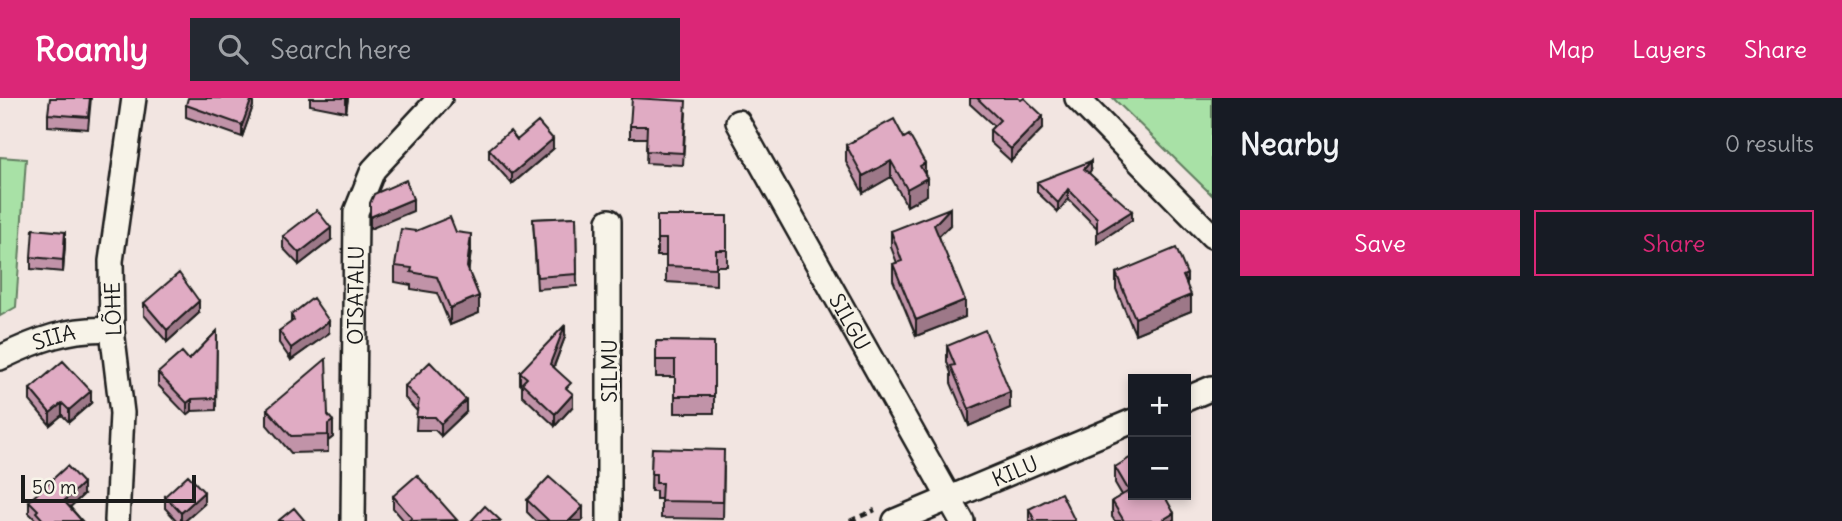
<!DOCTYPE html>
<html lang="en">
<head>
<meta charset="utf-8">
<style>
  :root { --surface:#171b24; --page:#242831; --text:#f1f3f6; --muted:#9ea1a6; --line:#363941; --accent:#db2777 }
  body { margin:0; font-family:Delius,sans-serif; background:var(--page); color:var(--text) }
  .controls { position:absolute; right:21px; bottom:21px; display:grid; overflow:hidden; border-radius:0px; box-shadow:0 4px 10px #0003 }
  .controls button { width:63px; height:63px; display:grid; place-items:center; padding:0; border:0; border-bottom:2px solid var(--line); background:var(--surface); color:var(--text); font:35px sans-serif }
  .scale { position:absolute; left:21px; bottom:18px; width:175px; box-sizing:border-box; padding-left:7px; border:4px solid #1c1c1c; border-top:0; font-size:19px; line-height:24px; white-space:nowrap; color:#1c1c1c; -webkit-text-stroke:5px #f7f3e8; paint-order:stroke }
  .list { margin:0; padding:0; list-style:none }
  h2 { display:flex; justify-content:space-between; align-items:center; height:91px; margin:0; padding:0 28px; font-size:30px }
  h2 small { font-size:23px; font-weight:400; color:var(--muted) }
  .actions { display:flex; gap:14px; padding:21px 28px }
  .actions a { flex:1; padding:16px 0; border:2px solid var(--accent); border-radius:0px; text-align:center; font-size:24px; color:var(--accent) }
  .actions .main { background:var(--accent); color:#fff }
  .icon { flex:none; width:38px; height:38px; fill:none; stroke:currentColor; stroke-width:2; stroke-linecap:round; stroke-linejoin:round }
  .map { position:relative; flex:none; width:1212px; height:423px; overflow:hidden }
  header { display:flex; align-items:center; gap:42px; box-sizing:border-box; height:98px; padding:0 35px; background:var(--accent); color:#fff }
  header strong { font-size:33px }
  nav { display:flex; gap:38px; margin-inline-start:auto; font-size:24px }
  .search { width:490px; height:63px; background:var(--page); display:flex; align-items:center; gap:18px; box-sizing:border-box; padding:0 24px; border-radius:0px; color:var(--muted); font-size:26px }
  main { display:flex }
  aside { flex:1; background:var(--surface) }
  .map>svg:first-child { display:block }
</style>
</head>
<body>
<header>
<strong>Roamly</strong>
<div class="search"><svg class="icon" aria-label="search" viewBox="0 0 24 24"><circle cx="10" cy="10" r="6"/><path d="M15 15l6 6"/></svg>Search here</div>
<nav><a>Map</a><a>Layers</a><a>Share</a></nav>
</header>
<main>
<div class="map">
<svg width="1212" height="423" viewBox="0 0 1212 423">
  <rect width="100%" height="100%" fill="#f2e5e1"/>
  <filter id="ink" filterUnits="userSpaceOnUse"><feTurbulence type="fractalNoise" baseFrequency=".0143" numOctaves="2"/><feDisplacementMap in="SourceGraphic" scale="14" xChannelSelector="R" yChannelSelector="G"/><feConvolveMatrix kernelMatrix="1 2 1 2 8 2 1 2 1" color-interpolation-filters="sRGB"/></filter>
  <g filter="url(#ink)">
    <path fill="#a8e1a6" stroke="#627e61" stroke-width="2" d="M1113,0H1212V97Z
      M0,59L26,61L16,209L0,218Z"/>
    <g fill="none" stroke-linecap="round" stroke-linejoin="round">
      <g stroke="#1c1c1c" stroke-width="28">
        <g id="minor">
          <path d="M1077,0L1212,138"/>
          <path id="s1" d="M738,24L962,423"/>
          <path d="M609,123V423"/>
          <path id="s2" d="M0,260C37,242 70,229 112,232"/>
          <path d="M1186,301L1212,290"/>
          <path d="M117,423L122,315L112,232L111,163L134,0"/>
          <path id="s3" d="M353,423L356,114L373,72L440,0"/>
          <path id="s4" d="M895,423L1133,323"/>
        </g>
      </g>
      <path stroke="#1c1c1c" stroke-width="4.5" stroke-dasharray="7 5" stroke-linecap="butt" d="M850,423L875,412"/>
      <use href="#minor" stroke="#f7f3e8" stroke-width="23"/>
    </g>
    <path fill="#c193a8" stroke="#1c1c1c" stroke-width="2" d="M91,0L88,31L48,28V16Z
      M253,0V8L242,39L186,19V7Z
      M310,0H348L346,14L310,7Z
      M970,0H1018L1043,30L1011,63L990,44V32L994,28L970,6Z
      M686,15L683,67L646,65L647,40H630V28Z
      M846,47L925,76L927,97L907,108L891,79L863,95L846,64Z
      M489,51H553L512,86L489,60Z
      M1091,72L1089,75L1132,122L1097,145V130L1068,101L1058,114L1037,94V84Z
      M657,118H727V168H716V187L666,184V158H657Z
      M576,119L577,188L537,191L533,121Z
      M950,127L939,138L965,219L916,238L893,182V166L897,165L891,149V133Z
      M456,134L471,153L468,173L479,215L450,227L437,195L411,191V187L395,184V168Z
      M283,138L331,142L299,167L283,150Z
      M65,146L63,174L31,171V159Z
      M1116,175L1187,189L1191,213L1135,236L1116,191Z
      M144,205L199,215L167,244L144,217Z
      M291,217L329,235L291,262L279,245V233L291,225Z
      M217,233L216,312L192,313L187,317L158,287V275L189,262Z
      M565,239L554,269L573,308L555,328L522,297V288L520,286V274Z
      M656,243L714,244V315H675V279H656Z
      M947,248L1010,310L969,328L951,285V275L947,264Z
      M405,288L466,314L441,338L435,332H416L417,313L405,300Z
      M30,291L91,305L69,324L62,317L50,327L30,303Z
      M267,311L328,317L333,339L328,343V354L291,355L267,327Z
      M652,350L724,369L723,421L661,420V401H656V393H651Z
      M1115,369L1174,423H1115L1112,419V403L1122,397L1115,385Z
      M83,397L70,409L82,423H36V422L29,415V403Z
      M165,398L204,406L185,423H177L165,410Z
      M393,398L457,423H404L393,410Z
      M527,402L583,421L581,423H536L527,414Z
      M1029,411L1075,423H1029Z"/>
    <path fill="#9d7888" stroke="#1c1c1c" stroke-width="2" d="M252,0H253V8L242,39V27Z
      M346,0H348L346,14Z
      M1043,18V30L1011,63V51Z
      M553,41V51L512,86V76Z
      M891,63V79L863,95V78Z
      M1091,63V72L1084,81V71Z
      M925,65V82L927,80V97L907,108V91L920,68Z
      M1068,91V101L1058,114V105Z
      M413,101V113L370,131V119Z
      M950,110V127L934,143V127Z
      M1132,113V122L1097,145V135Z
      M331,130V142L299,167V155Z
      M65,134V146L63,174V162Z
      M471,136V153L467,186V169Z
      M1187,176V193L1183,178Z
      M1191,197V213L1135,236V220Z
      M479,198V215L450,227V210Z
      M965,202V219L916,238V222Z
      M199,203V215L167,244V232Z
      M329,223V235L291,262V250Z
      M565,227V239L550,278V266Z
      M91,293V305L69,324V312Z
      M1010,294V310L969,328V311Z
      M573,296V308L555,328V316Z
      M192,301V313L187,317V305Z
      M466,302V314L441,338V326Z
      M62,305V317L50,327V315Z
      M333,323V339L328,343V326Z
      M83,385V397L64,415V403Z
      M204,394V406L185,423H181V415Z
      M583,409V421L581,423H569Z
      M1174,415V423H1161Z"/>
    <path fill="#e0abc3" stroke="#1c1c1c" stroke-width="2" d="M50,0H90L88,19L48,16Z
      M188,0H252L242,27L186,7Z
      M632,0L686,3L683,55L646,53L647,28H630Z
      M977,0H1018L1021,2L1024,0L1043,18L1011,51L990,32L1000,22Z
      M894,21L904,40L909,37L925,65L920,68L927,80L907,91L891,63L863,78L846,47Z
      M538,24L553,41L512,76L489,51L510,33L517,42Z
      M1091,63L1084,71L1132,113L1097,135V120L1068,91L1058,105L1037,84Z
      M406,82L413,101L370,119V105L374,96Z
      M950,110L934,127L965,202L916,222L893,166L902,163L891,133Z
      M317,112L331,130L299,155L283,138Z
      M657,118H727V152H716V170L666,168V141H657Z
      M450,119L456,134L471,136L467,169L479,198L450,210L437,179L411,174L412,170L395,168L401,131L416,133Z
      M576,119L577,176L537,179L533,121Z
      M33,131L65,134L63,162L31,159Z
      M1176,150L1187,176L1183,178L1191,197L1135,220L1116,175Z
      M179,175L199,203L167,232L144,205Z
      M313,200L329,223L291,250L279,233L294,222L291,217Z
      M565,227L550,266L571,285L566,290L573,296L555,316L522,285L527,280L520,274Z
      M985,232L1010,294L969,311L951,268L955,267L947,248Z
      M217,233L216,300L192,301L187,305L158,275L182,254L189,262Z
      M656,243L714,244V298H675V262H656Z
      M326,261L328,317L333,323L328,326V337L291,338L267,311Z
      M63,263L91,293L69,312L62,305L50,315L30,291Z
      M430,264L466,302L441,326L435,319H416L419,302L405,288Z
      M652,350L724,352L723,404L661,403L662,385H656V376H651Z
      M1133,358V397H1164L1174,415L1161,423H1124L1112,403L1129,393L1115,369Z
      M67,368L83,385L64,403L82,423H44L36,414L38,412L29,403Z
      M188,377L204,394L181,415L165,398Z
      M417,377L457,422L408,423L412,420L393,398Z
      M549,379L583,409L569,423H549L527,402Z
      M1061,395L1075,423H1035L1029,411Z
      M485,408L501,423H471Z
      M294,410L305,423H278Z"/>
  </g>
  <g text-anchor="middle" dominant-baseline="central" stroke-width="6" stroke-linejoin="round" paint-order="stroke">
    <g font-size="21" fill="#1c1c1c" stroke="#f7f3e8">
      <text stroke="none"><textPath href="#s3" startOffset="226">OTSATALU</textPath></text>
      <text transform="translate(113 211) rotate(-92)">LÕHE</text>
      <text stroke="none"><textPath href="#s1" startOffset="229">SILGU</textPath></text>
      <text stroke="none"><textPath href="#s2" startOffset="58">SIIA</textPath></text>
      <text transform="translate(609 273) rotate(-90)">SILMU</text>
      <text stroke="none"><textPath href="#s4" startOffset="130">KILU</textPath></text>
    </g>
  </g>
</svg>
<div class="controls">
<button>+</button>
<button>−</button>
</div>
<div class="scale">50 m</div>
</div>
<aside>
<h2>Nearby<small>0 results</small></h2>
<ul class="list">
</ul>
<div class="actions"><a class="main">Save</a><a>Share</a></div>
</aside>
</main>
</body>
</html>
